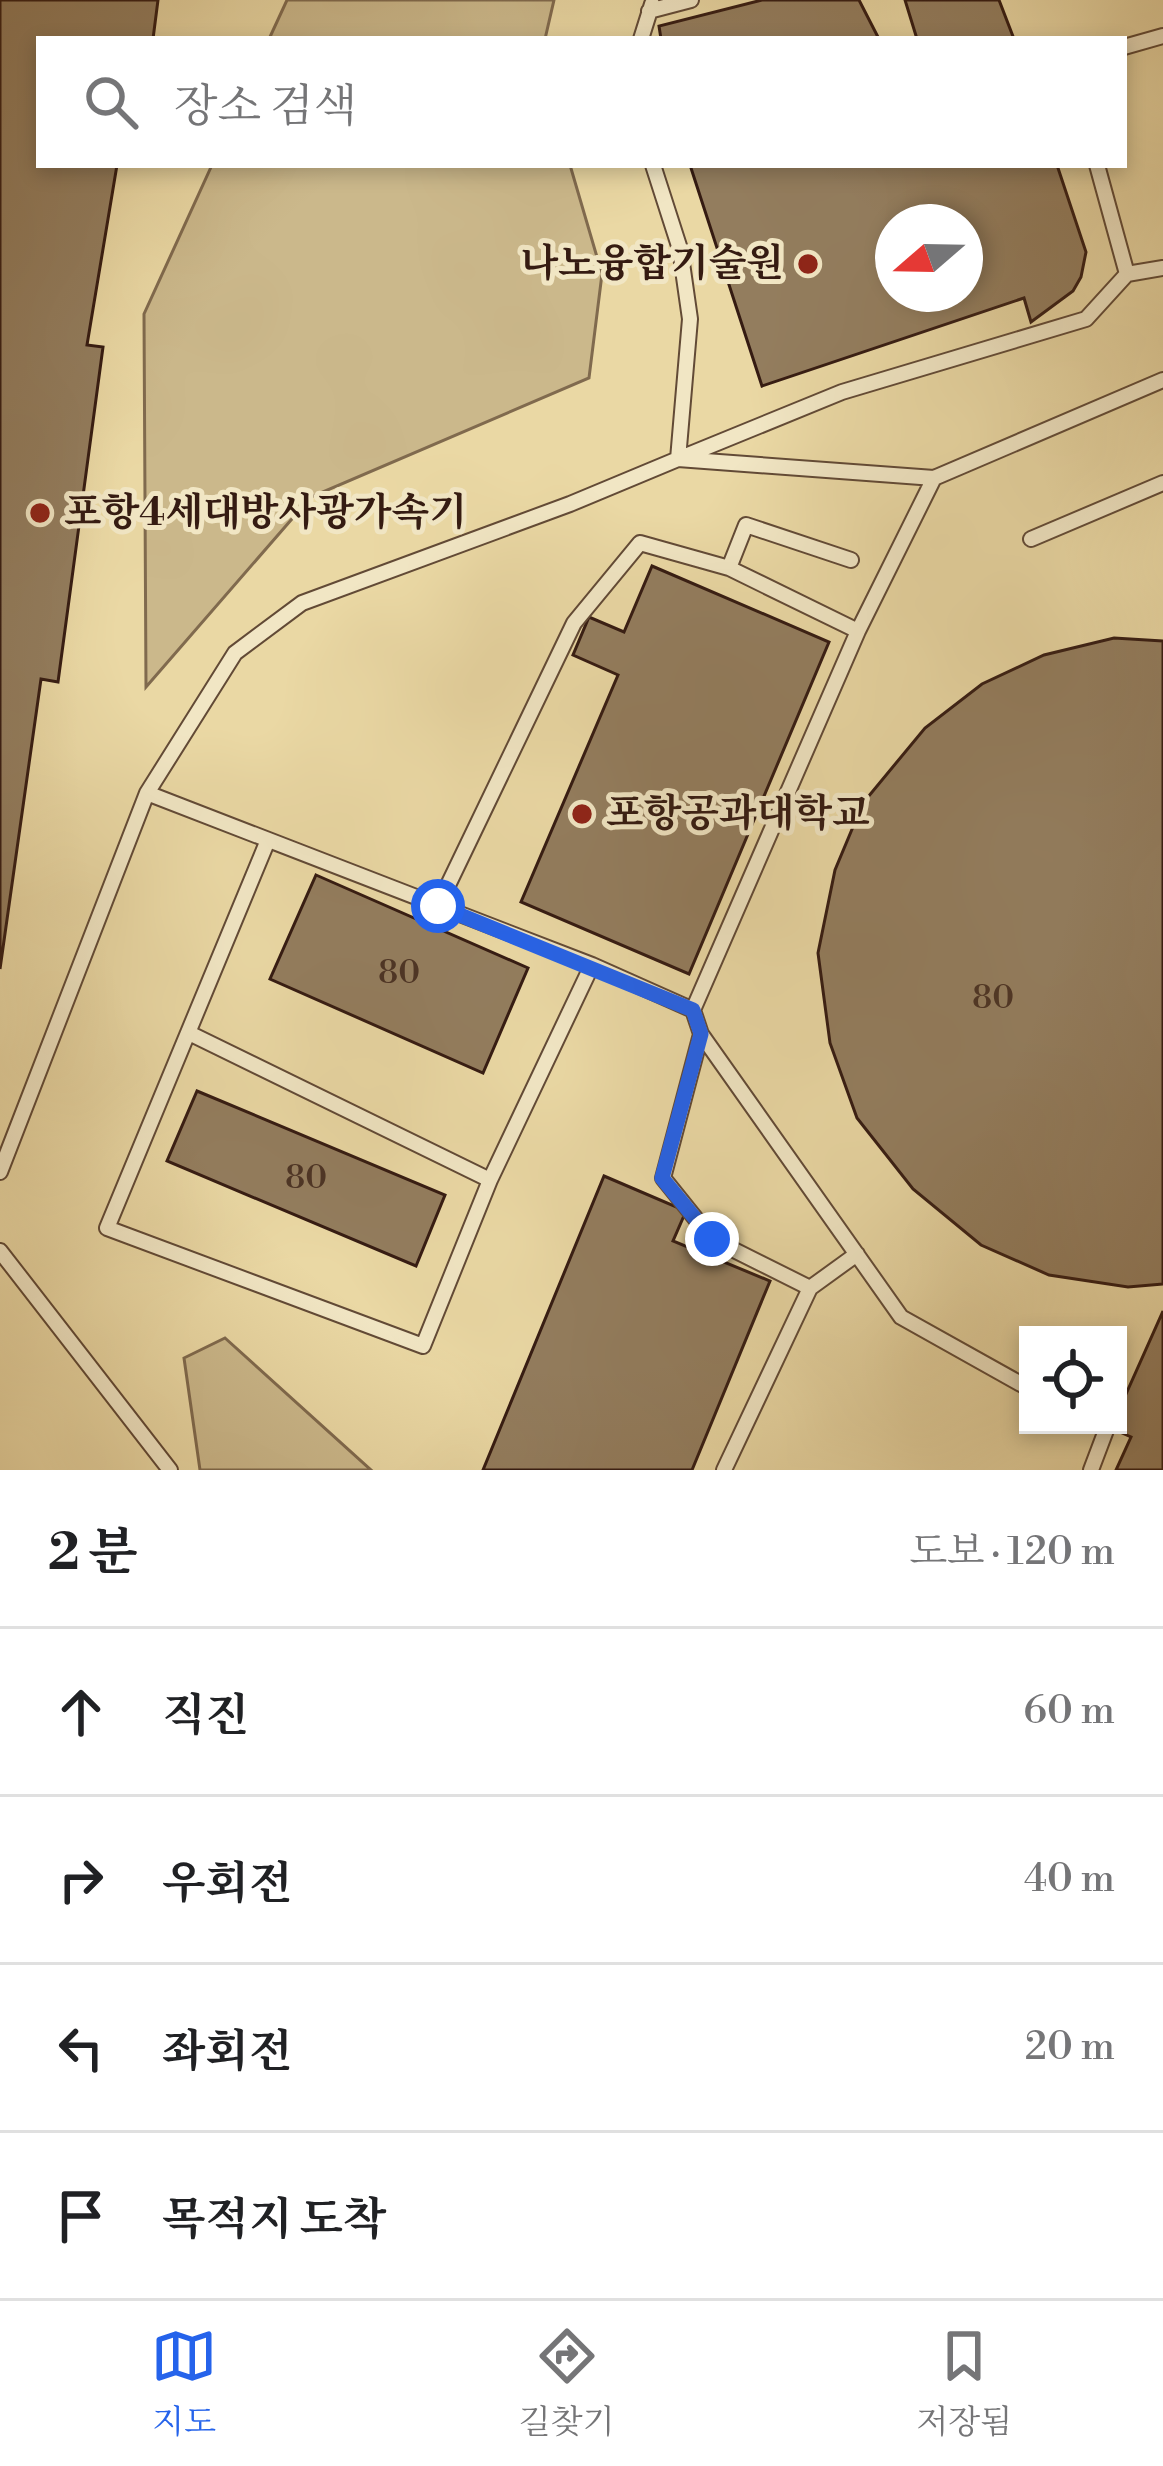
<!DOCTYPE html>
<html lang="ko">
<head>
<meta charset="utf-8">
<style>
  :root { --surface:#fff; --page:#f2f2f2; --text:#202124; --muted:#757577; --line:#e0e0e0; --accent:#2563eb }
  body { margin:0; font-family:"Libre Bodoni","Noto Serif KR",serif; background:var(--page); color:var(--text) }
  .controls { position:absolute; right:36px; bottom:36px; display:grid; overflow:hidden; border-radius:0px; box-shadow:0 6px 18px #0003 }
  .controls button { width:108px; height:108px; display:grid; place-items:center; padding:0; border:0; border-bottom:3px solid var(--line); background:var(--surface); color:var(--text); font:60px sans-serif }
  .compass { position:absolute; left:875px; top:204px; width:108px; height:108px; border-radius:50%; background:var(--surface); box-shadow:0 6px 18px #0003; rotate:250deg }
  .stop { position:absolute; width:36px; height:36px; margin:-27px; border:9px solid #2563eb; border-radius:50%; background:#fff }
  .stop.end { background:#2563eb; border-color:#fff; box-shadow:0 3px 12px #0008 }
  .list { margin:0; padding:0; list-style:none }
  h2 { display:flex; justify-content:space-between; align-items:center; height:156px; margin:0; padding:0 48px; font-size:51px }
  h2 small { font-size:39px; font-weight:400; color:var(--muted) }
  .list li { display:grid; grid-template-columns:78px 1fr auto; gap:36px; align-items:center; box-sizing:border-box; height:168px; padding:0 48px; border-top:3px solid var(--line) }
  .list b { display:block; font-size:45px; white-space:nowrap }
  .list em { font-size:39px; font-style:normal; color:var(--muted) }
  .icon { flex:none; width:66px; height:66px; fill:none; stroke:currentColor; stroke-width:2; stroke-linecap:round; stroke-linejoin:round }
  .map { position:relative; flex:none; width:1163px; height:1470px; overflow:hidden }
  .search { position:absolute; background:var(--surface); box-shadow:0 6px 18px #0003; left:36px; right:36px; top:36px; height:132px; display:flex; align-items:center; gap:30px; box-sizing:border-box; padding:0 42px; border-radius:0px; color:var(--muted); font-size:45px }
  .sheet { height:828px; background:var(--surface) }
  nav { display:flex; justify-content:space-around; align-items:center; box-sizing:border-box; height:168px; border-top:3px solid var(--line); background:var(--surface); font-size:33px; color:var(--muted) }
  nav a { display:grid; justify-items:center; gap:6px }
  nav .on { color:var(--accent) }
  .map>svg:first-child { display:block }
</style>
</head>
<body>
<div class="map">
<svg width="1163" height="1470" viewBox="0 0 1163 1470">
  <rect width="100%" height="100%" fill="#ead8a4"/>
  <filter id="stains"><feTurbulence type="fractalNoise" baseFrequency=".00167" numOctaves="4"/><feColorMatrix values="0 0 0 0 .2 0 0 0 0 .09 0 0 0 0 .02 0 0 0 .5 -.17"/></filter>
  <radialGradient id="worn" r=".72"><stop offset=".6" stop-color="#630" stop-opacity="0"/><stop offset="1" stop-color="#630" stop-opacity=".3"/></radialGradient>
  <path fill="#cbb88b" stroke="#806a4e" stroke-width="3" d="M287,0H554L545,39H269Z
    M212,165H570L602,274L589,378L311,497L146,687L144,314Z
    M225,1338L371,1470H200L184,1358Z"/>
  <path fill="#937d5e" stroke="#351b12" stroke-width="3" fill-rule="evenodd" d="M0,0H158L153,39H39V165H117L87,345L103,347L58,682L41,679L0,969Z
    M762,0H859L879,39H661L659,26Z
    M905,0H999L1014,39H917Z
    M690,165H1057L1086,252L1081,277L1073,291L1031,322L1024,298L762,386ZM893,222H965V294H893Z
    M652,566L829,642L689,974L521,902L618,675L573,655L589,617L624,632Z
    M1114,638L1163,641V1284L1128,1287L1049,1275L981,1245L913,1189L857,1118L830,1043L818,953L835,870L863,803L925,728L982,684L1044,655Z
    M316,875L528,968L483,1073L270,979Z
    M197,1091L445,1195L416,1266L167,1161Z
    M604,1176L686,1211L673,1241L770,1281L692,1470H483Z
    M1163,1311V1470H1116L1131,1437L1111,1428L1118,1425V1412Z"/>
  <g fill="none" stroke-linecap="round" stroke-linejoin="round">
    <g stroke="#624a36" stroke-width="18">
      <path id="lane" d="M649,11L691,0
        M641,39L652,4
        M1124,47L1163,36
        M653,165L680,249L690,319L678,459L842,392L1086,319L1127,274
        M1097,165L1127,274L1163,268
        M1031,539L1163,483
        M851,560L746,525L729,568L858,631
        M147,793L592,965L693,1010
        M268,840L107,1228L423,1346L490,1180L592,965
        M438,906L574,623L640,543L729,568
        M189,1033L490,1180
        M701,1034L663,1178L712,1239L810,1288L857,1254
        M0,1172L147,793L235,653L302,603L570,504L678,459L934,478
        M0,1251L170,1470
        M1028,1388L901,1317L701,1034L693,1010L858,631L934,478L1163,380
        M724,1470L810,1288
        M1091,1470L1108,1425"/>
    </g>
    <use href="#lane" stroke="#f1e6c4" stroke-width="14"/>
  </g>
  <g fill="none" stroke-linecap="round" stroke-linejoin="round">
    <path stroke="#2563eb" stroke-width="15" d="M438,906L693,1010L701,1034L662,1178L712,1239"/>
  </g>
  <g fill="#8f2418" stroke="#f1e6c4" stroke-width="4.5">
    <circle cx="808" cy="264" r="12"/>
    <circle cx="40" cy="513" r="12"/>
    <circle cx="582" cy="814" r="12"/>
  </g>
  <g text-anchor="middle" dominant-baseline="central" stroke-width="10" stroke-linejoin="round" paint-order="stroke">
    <g font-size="33" fill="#4c3425">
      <text x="399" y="973">80</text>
      <text x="993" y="998">80</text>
      <text x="306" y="1178">80</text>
    </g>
    <g font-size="39" font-weight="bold" fill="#351b12" stroke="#f1e6c4" text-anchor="start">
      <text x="784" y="264" text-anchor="end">나노융합기술원</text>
      <text x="64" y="513">포항4세대방사광가속기</text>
      <text x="606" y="814">포항공과대학교</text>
    </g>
  </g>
  <rect width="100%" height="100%" filter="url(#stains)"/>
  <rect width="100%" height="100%" fill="url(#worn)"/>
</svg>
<div class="controls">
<button><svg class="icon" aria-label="locate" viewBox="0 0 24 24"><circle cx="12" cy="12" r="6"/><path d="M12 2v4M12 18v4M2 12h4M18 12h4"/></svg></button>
</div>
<svg class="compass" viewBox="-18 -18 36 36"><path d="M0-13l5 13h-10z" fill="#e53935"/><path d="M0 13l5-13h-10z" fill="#757577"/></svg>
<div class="stop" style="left:438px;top:906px"></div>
<div class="stop end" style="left:712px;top:1239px"></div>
<div class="search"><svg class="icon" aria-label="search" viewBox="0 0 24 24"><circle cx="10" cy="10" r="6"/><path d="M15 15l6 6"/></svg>장소 검색</div>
</div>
<section class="sheet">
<h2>2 분<small>도보 · 120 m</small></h2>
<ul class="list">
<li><svg class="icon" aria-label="ahead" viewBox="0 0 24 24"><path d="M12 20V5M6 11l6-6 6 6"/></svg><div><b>직진</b></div><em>60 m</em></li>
<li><svg class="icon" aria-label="right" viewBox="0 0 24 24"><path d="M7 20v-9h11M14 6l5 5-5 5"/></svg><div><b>우회전</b></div><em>40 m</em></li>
<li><svg class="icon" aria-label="left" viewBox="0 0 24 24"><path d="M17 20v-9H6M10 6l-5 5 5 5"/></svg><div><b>좌회전</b></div><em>20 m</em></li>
<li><svg class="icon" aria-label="arrive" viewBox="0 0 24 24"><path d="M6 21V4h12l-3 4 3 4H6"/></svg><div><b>목적지 도착</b></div></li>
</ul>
</section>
<nav>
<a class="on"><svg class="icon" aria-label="map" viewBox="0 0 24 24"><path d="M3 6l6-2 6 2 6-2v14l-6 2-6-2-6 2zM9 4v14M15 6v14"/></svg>지도</a>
<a><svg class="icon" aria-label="directions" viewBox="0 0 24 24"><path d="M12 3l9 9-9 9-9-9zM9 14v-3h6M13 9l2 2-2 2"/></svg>길찾기</a>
<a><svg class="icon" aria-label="saved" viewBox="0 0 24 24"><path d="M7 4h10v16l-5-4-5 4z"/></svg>저장됨</a>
</nav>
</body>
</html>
